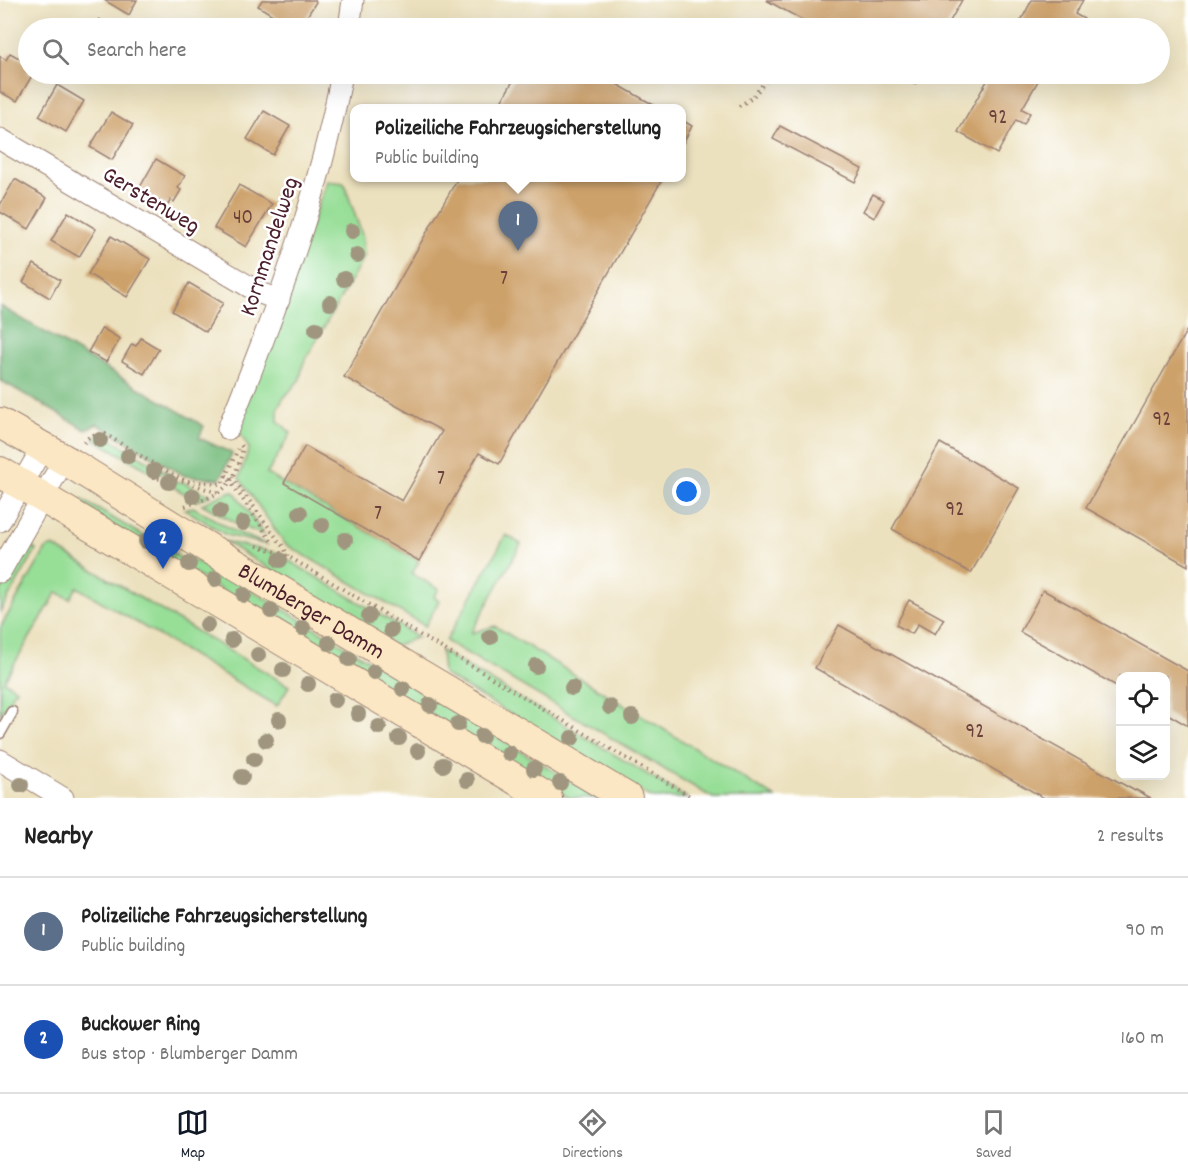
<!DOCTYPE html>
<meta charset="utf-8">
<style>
body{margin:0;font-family:Dekko,sans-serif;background:#f6f6f6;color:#222}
.controls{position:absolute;right:18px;bottom:18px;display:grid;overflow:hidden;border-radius:12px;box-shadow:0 6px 24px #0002}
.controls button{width:54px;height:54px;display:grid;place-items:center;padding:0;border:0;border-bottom:2px solid #e0e0e0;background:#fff;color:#222;font:30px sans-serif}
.you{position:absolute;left:687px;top:492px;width:21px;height:21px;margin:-15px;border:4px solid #fff;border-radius:50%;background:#1a73e8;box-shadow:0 0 0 9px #1a73e833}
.badge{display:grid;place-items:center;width:39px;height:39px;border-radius:50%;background:#111827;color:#fff;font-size:20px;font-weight:700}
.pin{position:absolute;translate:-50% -50px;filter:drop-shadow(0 2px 3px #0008)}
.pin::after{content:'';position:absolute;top:32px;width:21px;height:18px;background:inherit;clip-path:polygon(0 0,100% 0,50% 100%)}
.popup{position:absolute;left:350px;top:104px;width:336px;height:78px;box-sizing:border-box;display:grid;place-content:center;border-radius:12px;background:#fff;filter:drop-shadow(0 2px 4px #0005);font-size:20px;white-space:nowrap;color:#767676}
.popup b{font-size:22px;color:#222}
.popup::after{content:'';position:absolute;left:50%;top:100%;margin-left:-12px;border:12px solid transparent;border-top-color:#fff}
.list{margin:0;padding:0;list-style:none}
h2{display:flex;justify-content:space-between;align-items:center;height:78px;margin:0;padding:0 24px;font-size:26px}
h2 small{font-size:20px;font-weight:400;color:#767676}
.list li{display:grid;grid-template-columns:39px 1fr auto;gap:18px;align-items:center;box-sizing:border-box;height:108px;padding:0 24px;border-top:2px solid #e0e0e0}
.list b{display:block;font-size:22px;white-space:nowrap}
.list p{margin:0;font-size:20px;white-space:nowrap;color:#767676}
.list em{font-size:20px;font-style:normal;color:#767676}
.icon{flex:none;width:33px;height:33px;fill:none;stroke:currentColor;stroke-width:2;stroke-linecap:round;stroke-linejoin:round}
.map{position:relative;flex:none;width:1188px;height:798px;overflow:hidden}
.search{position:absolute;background:#fff;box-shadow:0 6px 24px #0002;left:18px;right:18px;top:18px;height:66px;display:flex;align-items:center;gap:15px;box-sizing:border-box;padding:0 21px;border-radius:33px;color:#767676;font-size:22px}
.sheet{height:294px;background:#fff}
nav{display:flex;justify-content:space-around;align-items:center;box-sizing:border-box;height:84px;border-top:2px solid #e0e0e0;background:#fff;font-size:16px;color:#767676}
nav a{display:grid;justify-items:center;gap:3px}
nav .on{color:#111827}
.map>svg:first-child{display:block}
</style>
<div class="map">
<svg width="1188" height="798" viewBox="0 0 1188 798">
<rect width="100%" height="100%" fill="#fff"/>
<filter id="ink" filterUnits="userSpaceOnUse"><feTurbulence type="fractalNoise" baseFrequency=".0167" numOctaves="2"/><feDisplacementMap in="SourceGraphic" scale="12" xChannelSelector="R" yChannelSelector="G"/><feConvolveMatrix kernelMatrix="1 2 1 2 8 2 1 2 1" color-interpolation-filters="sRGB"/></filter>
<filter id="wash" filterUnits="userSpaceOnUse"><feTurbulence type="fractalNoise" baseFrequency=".008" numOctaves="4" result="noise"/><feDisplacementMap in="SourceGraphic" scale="24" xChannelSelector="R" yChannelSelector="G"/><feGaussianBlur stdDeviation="1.35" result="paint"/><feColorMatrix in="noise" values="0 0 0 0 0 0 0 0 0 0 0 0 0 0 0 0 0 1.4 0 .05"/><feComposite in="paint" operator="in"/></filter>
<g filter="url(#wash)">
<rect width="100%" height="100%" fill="#ece1be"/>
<g fill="#97de97" stroke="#707e61" stroke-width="1.5">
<path d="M 327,181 L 344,183 L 363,238 L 364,257 L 303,364 L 300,379 L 283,399 L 278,408 L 278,421 L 291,433 L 267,474 L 419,561 L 412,574 L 439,589 L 434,597 L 439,601 L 425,626 L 285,544 L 239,478 L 249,448 L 237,428 Z"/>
<path d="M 97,435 L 109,438 L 172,475 L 151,472 L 94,439 Z"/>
<path d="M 163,481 L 183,482 L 202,492 L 211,495 L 197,501 Z"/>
<path d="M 231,491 L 236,494 L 264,535 L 239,525 L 202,504 Z"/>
<path d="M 82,500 L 179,557 L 211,566 L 599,798 L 570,798 L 79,505 Z"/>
<path d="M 193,507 L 234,531 L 268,545 L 226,535 L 185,509 Z"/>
<path d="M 506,535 L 521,544 L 471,633 L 495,626 L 776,798 L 713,798 L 446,641 Z"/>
<path d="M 224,541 L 276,553 L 418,637 L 395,646 Z"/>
<path d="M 28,545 L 36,550 L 0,612 L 0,592 Z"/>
<path d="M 53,546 L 289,686 L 277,706 L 77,587 L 70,599 L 57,592 L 4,681 L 16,689 L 0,715 L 0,628 L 46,549 Z"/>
<path d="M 441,651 L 687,798 L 652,798 L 443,674 Z"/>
</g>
<path fill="#79bd80" stroke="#626e56" stroke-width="1.5" d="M 0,306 L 204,426 L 199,438 L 232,453 L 220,479 L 185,476 L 97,424 L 86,430 L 0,380 Z"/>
<g id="blocks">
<g fill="#cda16b">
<path d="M 104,0 L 137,0 L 129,15 Z"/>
<path d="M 262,0 L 315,0 L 316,2 L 306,18 L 287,24 L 258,6 Z"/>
<path d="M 766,0 L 962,0 L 946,28 L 817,28 Z"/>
<path d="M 1032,0 L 1083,0 L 1075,14 L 1084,19 L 1078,28 L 1069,24 L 1067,28 L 1017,28 Z"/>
<path d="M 99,19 L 114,28 L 93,28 Z"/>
<path d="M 10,53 L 28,63 L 28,74 L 33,74 L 17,101 L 0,92 L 0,56 L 6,60 Z"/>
<path d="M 517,74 L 599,74 L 661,109 L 497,109 Z"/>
<path d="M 897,74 L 921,74 L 915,84 Z"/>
<path d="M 991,74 L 1042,74 L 1022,109 L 1030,113 L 1024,124 L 1016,120 L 997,154 L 958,132 Z"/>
<path d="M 57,85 L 84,101 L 66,132 L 39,116 Z"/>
<path d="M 264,111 L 290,126 L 273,155 L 247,139 Z"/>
<path d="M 111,112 L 133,125 L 112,160 L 90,147 Z"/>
<path d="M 682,120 L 692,126 L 682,145 Z"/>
<path d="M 780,126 L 862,169 L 855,182 L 773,139 Z"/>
<path d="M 156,159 L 185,176 L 178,188 L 181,190 L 174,202 L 171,200 L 167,206 L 139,189 Z"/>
<path d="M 458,178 L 663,178 L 499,464 L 479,453 L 419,561 L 284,483 L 305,446 L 402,501 L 442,431 L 344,377 Z"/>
<path d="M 15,179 L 47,198 L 29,229 L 0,212 L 0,205 Z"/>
<path d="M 239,185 L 272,204 L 246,247 L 214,228 Z"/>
<path d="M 873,194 L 884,200 L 874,218 L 863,211 Z"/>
<path d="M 68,212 L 96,229 L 79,257 L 51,241 Z"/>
<path d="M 111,236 L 150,259 L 127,297 L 88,274 Z"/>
<path d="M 34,264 L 60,280 L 50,298 L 23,282 Z"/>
<path d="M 189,283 L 223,303 L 206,332 L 172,311 Z"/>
<path d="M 102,328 L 120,339 L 106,362 L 88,352 Z"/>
<path d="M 1188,328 L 1188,566 L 1086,508 Z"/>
<path d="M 141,338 L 159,349 L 144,374 L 122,361 L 132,344 L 136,346 Z"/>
<path d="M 940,443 L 1019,488 L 971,573 L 892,529 Z"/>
<path d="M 1043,590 L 1188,671 L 1188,726 L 1166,713 L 1166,676 L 1120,676 L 1120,688 L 1020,632 Z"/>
<path d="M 909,600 L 944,619 L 935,634 L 918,624 L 912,634 L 896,625 Z"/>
<path d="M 839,625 L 1135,791 L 1136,790 L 1151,798 L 1044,798 L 815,668 Z"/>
</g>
</g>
</g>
<g filter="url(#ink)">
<use href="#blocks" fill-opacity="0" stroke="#9b8074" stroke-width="1.5"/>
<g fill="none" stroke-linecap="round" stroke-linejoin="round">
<defs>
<path id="lane" d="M 0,733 L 12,712"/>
<g id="street">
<path d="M 349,28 L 353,0"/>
<path d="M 0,139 L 260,293 L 279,300"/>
<path d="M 228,429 C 276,311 318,199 342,74"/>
<path d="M 0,521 L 43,447"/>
<path d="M 0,572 L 64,460"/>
<path d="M 0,760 L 63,798"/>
</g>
<g id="secondary">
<path id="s1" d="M 0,423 L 72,464 L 173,527 L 627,798"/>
<path d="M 0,472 L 547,798"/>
</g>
</defs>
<use href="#lane" stroke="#9b8074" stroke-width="13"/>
<use href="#street" stroke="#9b8074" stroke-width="23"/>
<use href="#secondary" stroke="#9b8074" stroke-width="32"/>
<g stroke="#9b8074" stroke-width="4" stroke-dasharray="1.5 4.5" stroke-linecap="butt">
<path d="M 739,106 L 752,98 L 771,74"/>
<path d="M 84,443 C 89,435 96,433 105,434 C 141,455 178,483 220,493"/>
<path d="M 226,475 L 272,542"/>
<path d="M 232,477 L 284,548 L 288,556"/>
<path d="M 152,478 L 222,484 L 238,449"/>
<path d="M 185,506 C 222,494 234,489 243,448 L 240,444"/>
<path d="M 257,546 L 284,554 L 693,798"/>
</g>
<use href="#lane" stroke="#fff" stroke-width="10"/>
<use href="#street" stroke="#fff" stroke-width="21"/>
<use href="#secondary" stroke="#fbe7c3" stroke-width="30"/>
</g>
<g fill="#a0967f">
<circle cx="352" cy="231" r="8"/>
<circle cx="357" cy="255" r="8"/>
<circle cx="344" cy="279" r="8"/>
<circle cx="330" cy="303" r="8"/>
<circle cx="316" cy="329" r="8"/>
<circle cx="100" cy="440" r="8"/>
<circle cx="128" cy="456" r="8"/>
<circle cx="154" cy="471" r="8"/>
<circle cx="169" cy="482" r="8"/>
<circle cx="193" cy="496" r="8"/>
<circle cx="220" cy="511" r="8"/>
<circle cx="300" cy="513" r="8"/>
<circle cx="243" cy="523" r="8"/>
<circle cx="322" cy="525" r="8"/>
<circle cx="345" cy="540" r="8"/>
<circle cx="146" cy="541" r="8"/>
<circle cx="280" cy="560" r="8"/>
<circle cx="189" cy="564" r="8"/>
<circle cx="215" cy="579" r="8"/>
<circle cx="244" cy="595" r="8"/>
<circle cx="271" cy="611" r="8"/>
<circle cx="369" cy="616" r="8"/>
<circle cx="207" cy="625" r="8"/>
<circle cx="303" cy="628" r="8"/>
<circle cx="391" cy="630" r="8"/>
<circle cx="490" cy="637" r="8"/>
<circle cx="232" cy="640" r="8"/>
<circle cx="329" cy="643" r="8"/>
<circle cx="258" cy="655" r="8"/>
<circle cx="349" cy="659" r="8"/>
<circle cx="536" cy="666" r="8"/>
<circle cx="283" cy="670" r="8"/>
<circle cx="374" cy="672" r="8"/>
<circle cx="308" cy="684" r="8"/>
<circle cx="572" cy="688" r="8"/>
<circle cx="403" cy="689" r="8"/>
<circle cx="335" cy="700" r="8"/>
<circle cx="430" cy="705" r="8"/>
<circle cx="610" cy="707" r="8"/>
<circle cx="358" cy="714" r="8"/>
<circle cx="632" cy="717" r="8"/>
<circle cx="279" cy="720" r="8"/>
<circle cx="458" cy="724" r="8"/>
<circle cx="379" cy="727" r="8"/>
<circle cx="482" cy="736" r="8"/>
<circle cx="399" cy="738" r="8"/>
<circle cx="572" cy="738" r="8"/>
<circle cx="266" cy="740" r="8"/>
<circle cx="418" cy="751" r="8"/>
<circle cx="509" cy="753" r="8"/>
<circle cx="254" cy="759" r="8"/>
<circle cx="443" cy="765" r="8"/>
<circle cx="534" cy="769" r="8"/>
<circle cx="242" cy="777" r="8"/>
<circle cx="467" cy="780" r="8"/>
<circle cx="560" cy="783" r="8"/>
<circle cx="21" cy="785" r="8"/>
</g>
</g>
<g text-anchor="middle" stroke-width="5" stroke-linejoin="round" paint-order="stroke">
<g font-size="21" fill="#6b403b">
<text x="998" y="123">92</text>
<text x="243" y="223">40</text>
<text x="504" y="284">7</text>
<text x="1162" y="425">92</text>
<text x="441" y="484">7</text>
<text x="955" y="515">92</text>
<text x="378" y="519">7</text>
<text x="975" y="737">92</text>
</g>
<g font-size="24" fill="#4a1f2b" stroke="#fff">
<text transform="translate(152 199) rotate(31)" y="8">Gerstenweg</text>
<text transform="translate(268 246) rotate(-72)" y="8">Kornmandelweg</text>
<text dy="8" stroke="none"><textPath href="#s1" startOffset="364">Blumberger Damm</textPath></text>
</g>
</g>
</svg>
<div class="controls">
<button><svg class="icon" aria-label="locate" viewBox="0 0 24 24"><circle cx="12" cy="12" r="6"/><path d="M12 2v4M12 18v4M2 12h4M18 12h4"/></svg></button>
<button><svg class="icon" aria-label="layers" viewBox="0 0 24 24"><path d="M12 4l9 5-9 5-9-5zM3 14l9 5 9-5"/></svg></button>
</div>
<div class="you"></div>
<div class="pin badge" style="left:518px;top:251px;background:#5c6f8a">1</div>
<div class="popup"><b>Polizeiliche Fahrzeugsicherstellung</b>Public building</div>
<div class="pin badge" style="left:163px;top:569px;background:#1a4fb4">2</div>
<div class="search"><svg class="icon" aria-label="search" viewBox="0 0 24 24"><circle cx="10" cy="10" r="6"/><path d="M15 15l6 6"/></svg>Search here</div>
</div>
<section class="sheet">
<h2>Nearby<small>2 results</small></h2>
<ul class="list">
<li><span class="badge" style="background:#5c6f8a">1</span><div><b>Polizeiliche Fahrzeugsicherstellung</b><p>Public building</p></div><em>90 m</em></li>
<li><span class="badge" style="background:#1a4fb4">2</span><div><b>Buckower Ring</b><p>Bus stop · Blumberger Damm</p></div><em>160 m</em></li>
</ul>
</section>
<nav>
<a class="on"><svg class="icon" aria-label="map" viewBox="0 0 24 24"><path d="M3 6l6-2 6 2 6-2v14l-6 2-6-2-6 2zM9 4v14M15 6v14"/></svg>Map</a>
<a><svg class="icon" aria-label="directions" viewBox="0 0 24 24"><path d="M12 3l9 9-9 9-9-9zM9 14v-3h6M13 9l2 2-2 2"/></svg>Directions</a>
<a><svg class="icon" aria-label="saved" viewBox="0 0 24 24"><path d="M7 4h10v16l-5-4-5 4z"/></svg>Saved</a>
</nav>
